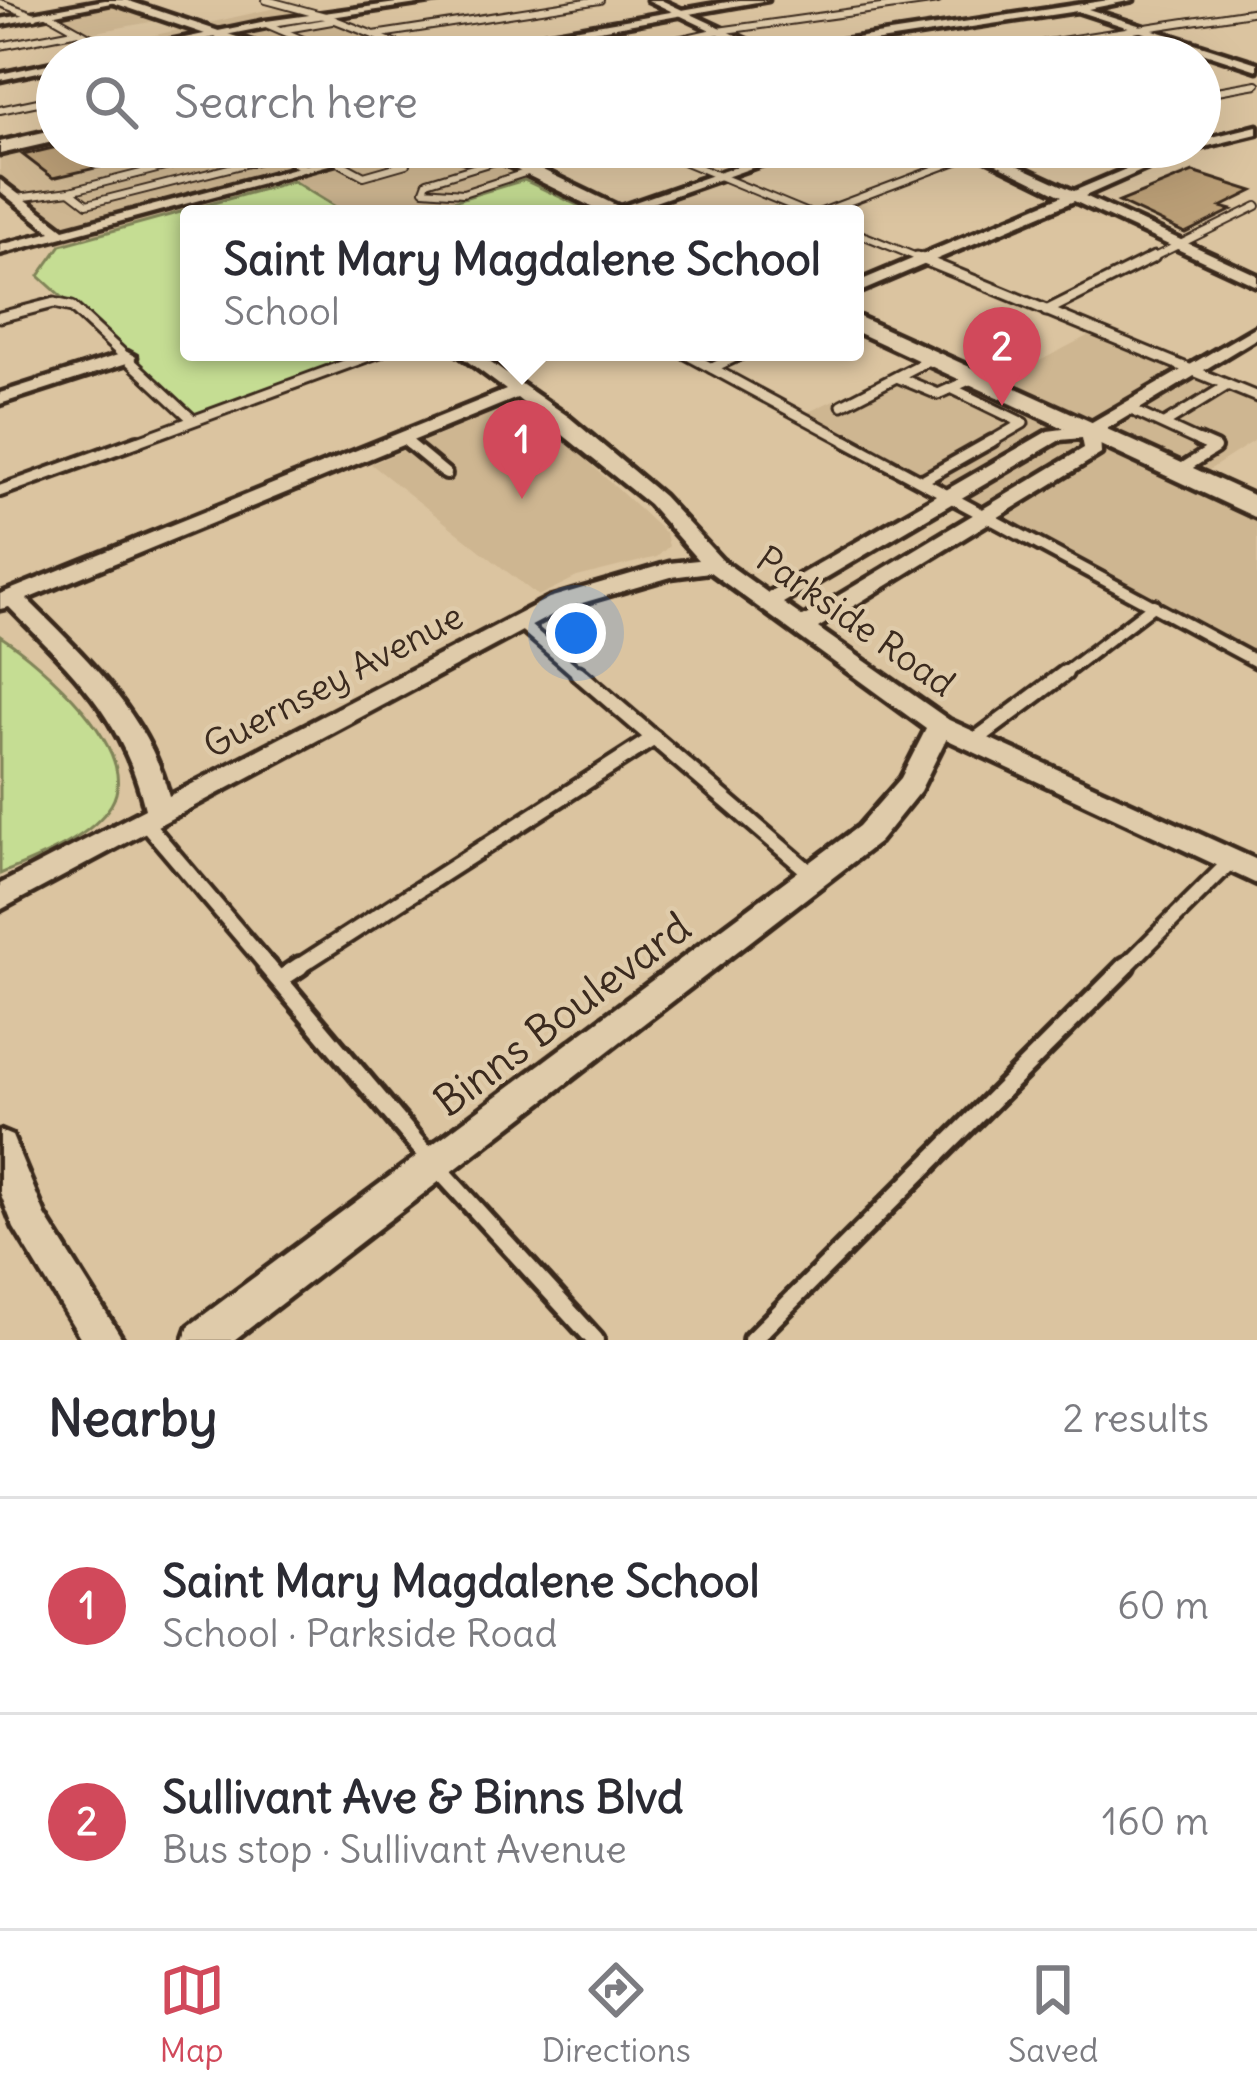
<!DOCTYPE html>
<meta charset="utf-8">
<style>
body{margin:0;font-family:Delius,sans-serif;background:#f7f7f7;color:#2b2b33}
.you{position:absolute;left:576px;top:633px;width:42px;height:42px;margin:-30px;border:9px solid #fff;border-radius:50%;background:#1a73e8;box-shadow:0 0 0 18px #1a73e833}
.badge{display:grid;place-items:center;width:78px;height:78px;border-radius:50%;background:#d1495b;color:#fff;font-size:39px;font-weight:700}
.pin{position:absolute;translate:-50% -99px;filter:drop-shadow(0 3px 6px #0008)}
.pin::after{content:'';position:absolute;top:63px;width:42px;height:36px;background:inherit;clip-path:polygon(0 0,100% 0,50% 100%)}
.popup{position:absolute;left:180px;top:205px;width:684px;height:156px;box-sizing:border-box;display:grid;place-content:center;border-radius:12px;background:#fff;filter:drop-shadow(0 3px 9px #0005);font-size:39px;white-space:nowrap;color:#7c7c81}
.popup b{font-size:45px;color:#2b2b33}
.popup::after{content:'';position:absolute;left:50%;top:100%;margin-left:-24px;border:24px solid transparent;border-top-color:#fff}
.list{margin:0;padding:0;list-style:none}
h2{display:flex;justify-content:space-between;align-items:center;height:156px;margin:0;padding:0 48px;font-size:51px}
h2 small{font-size:39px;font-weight:400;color:#7c7c81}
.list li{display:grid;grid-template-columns:78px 1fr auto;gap:36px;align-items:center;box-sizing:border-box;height:216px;padding:0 48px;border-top:3px solid #e1e1e2}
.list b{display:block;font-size:45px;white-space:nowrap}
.list p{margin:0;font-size:39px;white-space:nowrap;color:#7c7c81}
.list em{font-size:39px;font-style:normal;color:#7c7c81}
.icon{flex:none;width:66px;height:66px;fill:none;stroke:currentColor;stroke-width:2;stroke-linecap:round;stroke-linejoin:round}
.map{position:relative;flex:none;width:1257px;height:1340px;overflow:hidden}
.search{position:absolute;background:#fff;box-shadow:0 12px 48px #0002;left:36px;right:36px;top:36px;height:132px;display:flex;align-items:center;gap:30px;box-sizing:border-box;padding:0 42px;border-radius:66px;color:#7c7c81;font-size:45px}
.sheet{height:588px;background:#fff}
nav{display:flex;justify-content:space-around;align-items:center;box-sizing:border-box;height:168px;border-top:3px solid #e1e1e2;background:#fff;font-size:33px;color:#7c7c81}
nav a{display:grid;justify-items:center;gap:6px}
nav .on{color:#d1495b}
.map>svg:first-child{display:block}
</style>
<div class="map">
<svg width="1257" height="1340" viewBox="0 0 1257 1340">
<rect width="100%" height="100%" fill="#dbc4a0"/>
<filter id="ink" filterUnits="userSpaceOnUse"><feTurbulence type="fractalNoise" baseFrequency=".00833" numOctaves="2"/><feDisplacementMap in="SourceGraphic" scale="24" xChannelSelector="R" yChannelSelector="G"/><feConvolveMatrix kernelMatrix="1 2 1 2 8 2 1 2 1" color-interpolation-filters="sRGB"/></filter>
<g filter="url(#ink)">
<g fill="#ceb691">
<path d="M 125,0 L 178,17 L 80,35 L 41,13 Z"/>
<path d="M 284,6 L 332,17 L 433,57 L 156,57 L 138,48 L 113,53 L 102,47 Z"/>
<path d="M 57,133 L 57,147 L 492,147 L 549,173 L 410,214 L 347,214 L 293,181 L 61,245 L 0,194 L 0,146 Z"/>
<path d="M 1099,330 L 1257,394 L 1257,439 L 1198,477 L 1257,505 L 1257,669 L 796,418 L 932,353 L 997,383 Z"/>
<path d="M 516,410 L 537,414 L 666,534 L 669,546 L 657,557 L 577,577 L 538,596 L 371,464 L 493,413 Z"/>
</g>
<g fill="#c5dd93" stroke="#808458" stroke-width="3">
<path d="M 524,180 L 596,214 L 410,214 Z"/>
<path d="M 293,181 L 347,214 L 189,214 L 189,352 L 392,352 L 199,421 L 39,276 L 61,245 Z"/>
<path d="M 0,636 C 40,662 144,751 111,805 C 89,840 36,859 0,874 Z"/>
</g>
<g fill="#ba9e76" stroke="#3b2a1e" stroke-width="3">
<path d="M 57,147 L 145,147 L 146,156 L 53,178 L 23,155 Z"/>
<path d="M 1193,172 L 1253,191 L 1221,207 L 1232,210 L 1185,233 L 1119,202 Z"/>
</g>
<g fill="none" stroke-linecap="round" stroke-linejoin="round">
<defs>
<g id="service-far4">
<path d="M 266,0 L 325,16 L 430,57"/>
<path d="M 0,3 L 35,16"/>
<path d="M 47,13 L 118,53"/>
<path d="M 266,24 L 315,45 L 281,53"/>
<path d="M 281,30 L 332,21"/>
<path d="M 374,35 L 600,0"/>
<path d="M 315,45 L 343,56 L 398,45"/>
<path d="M 0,46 L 79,31"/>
<path d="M 142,48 L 159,57"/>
<path d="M 602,57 L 718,31 L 938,0"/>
<path d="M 956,57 L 1257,11"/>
<path d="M 1200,94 L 1257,84"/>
<path d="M 0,110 L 57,98"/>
<path d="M 426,147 L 465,160 L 492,152"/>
<path d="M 649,147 L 811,214"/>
<path d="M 280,155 L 306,169"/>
<path d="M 505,158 L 427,182 L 424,190 L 463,193 L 531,171"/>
<path d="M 336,161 L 364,176 L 406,164"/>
<path d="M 70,191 L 87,204 L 280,155 L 267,147"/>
<path d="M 17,198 L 70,191 L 244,147"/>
<path d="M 816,214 L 994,147"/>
<path d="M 855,232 L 924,260"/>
<path d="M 1148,260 L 1257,206"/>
</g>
<g id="service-far3">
<path d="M 917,257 L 1257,397"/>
<path d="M 1046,311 L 1154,257"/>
<path d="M 0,317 L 54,303 L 72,307 L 193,420"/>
<path d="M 682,352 L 852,444"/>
<path d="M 712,368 L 746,352"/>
<path d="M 897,377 L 938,394 L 974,378"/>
<path d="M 953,389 L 1023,423 L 987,444"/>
<path d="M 842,405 L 933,358"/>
<path d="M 1127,408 L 1205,444"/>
<path d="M 1164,424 L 1228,385"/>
<path d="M 405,440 L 409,444"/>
<path d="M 130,444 L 380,352"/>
</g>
<g id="service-far2">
<path d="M 406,441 L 446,474"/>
<path d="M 846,441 L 1257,662"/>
<path d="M 1177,472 L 1215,448 L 1199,441"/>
<path d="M 923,480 L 992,441"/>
<path d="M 0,491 L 138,441"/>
<path d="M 519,622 L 581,676"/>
<path d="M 1061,676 L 1154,605"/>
</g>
<g id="service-far1">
<path d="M 578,673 L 813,875"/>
<path d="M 974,741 L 1065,673"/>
<path d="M 145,822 L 270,969"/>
<path d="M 295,969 L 654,738"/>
<path d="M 1123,969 L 1232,860"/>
</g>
<g id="service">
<path d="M 267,966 L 434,1164 L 595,1340"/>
<path d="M 282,978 L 300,966"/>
<path d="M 752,1340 L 1126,966"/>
</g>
<g id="minor">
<path d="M 105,0 L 126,0 L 0,25 L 0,19 Z"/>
<path d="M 418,0 L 443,0 L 266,27 L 115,57 L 94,57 L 266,21 Z"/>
<path d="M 648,0 L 661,0 L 770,51 L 1109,0 L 1133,0 L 1088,9 L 1257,63 L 1257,70 L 1077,11 L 774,57 L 748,57 L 758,53 Z"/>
<path d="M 57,62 L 57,68 L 0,80 L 0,74 Z"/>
<path d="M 1257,126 L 1257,134 L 1200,148 L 1197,147 L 1200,140 Z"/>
<path d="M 374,147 L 395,147 L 0,254 L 0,245 L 51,232 L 0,191 L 0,180 L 64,229 Z"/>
<path d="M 793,147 L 811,147 L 621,214 L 609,211 Z"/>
<path d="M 962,147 L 978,147 L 1074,191 L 1178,147 L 1195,147 L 1085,196 L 1257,275 L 1257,286 L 1074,201 L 855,294 L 855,283 L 1062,196 Z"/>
<path d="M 1257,326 L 1257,338 L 1100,433 L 1101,454 L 818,628 L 949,720 L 1257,860 L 1257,884 L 946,739 L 920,791 L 879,842 L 234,1340 L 184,1340 L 189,1326 L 859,826 L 901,778 L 926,729 L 710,572 L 671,577 L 565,608 L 0,910 L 0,884 L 145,809 C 123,716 72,672 9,607 L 0,609 L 0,594 L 506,390 L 455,352 L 475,352 L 569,417 L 663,496 L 722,560 L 768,593 L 1048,431 L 1085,426 ZM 517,398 L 649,504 L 698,560 L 669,563 L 549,598 L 169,796 C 148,714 85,657 27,599 ZM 1082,438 L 1084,448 L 803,617 L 783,603 L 1060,440 Z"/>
<path d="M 127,352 L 136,357 L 133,361 L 0,404 L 0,393 Z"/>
<path d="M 0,1131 L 12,1136 L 45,1215 L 123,1340 L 82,1340 L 14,1228 L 0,1192 Z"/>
</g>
<path id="tertiary" d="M 739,0 L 768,0 L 447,57 L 414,57 Z"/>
<g id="secondary">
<path d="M 105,0 L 126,0 L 297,57 L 273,57 Z"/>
<path d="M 57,129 L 57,141 L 0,154 L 0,142 Z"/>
<path d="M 471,147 L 495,147 L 634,214 L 606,214 Z"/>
<path d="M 855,315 L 1257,497 L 1257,518 L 855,331 Z"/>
</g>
</defs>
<use href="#service-far4" stroke="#3b2a1e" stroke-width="10"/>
<use href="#service-far3" stroke="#3b2a1e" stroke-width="15"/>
<use href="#service-far2" stroke="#3b2a1e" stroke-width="18"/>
<use href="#service-far1" stroke="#3b2a1e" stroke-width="22"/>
<use href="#service" stroke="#3b2a1e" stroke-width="26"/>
<use href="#minor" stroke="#3b2a1e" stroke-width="9"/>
<use href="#tertiary" stroke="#3b2a1e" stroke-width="9"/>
<use href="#secondary" stroke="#3b2a1e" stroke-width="9"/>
<use href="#service-far4" stroke="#dfcbaa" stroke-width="6"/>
<use href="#service-far3" stroke="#dfcbaa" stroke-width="9"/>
<use href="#service-far2" stroke="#dfcbaa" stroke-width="10"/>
<use href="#service-far1" stroke="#dfcbaa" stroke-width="14"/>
<use href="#service" stroke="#dfcbaa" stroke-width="16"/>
<use href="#minor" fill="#dfcbaa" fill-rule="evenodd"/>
<use href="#tertiary" fill="#dfcbaa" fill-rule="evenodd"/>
<use href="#secondary" fill="#dfcbaa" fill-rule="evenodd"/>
</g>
</g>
<g text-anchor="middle" stroke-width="9" stroke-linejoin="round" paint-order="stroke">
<g font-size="36" fill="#3b2a1e" stroke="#dfcbaa">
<text transform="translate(856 621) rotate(35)" y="13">Parkside Road</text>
<text transform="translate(333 680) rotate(-28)" y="13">Guernsey Avenue</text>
</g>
<g font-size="42" fill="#3b2a1e" stroke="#dfcbaa">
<text transform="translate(562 1014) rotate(-37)" y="15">Binns Boulevard</text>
</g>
</g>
</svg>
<div class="you"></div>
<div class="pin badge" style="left:522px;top:499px">1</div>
<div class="popup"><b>Saint Mary Magdalene School</b>School</div>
<div class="pin badge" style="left:1002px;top:406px">2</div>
<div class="search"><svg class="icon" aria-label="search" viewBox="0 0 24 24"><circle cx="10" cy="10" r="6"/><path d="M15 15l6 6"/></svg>Search here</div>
</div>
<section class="sheet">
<h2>Nearby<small>2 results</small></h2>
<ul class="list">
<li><span class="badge">1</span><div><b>Saint Mary Magdalene School</b><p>School · Parkside Road</p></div><em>60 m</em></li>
<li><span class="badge">2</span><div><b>Sullivant Ave &amp; Binns Blvd</b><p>Bus stop · Sullivant Avenue</p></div><em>160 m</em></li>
</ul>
</section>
<nav>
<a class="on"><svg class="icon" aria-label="map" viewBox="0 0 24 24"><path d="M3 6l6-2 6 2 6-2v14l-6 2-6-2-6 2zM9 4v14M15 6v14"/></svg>Map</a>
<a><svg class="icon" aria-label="directions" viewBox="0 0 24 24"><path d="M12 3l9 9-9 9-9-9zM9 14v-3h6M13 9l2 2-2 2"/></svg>Directions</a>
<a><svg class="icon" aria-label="saved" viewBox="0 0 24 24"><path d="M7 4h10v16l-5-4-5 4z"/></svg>Saved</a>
</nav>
